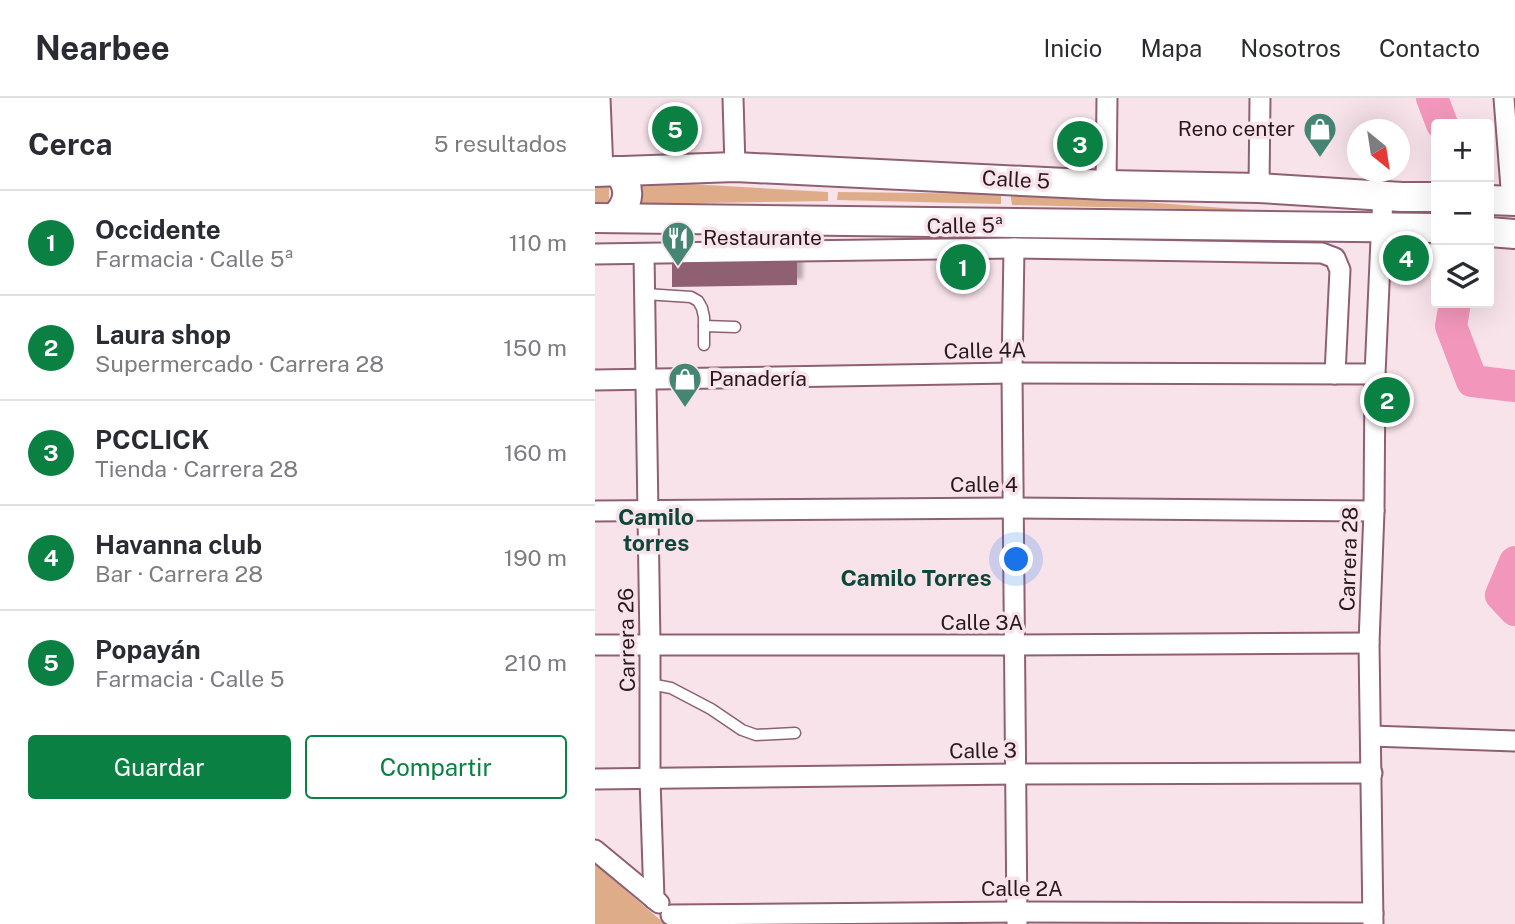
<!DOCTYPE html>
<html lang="es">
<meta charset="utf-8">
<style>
body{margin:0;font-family:"Public Sans",sans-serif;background:#f2f2f3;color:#2b2b33}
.controls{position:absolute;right:21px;top:21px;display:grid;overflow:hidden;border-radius:7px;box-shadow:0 7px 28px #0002}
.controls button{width:63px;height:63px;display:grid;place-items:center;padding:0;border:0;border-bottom:2px solid #e1e1e2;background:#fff;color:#2b2b33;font:35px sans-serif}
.compass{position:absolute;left:752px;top:21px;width:63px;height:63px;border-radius:50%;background:#fff;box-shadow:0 7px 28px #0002;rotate:150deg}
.you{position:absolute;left:422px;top:462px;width:24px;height:24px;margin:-18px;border:5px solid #fff;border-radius:50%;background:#1a73e8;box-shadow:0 0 0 10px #1a73e833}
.badge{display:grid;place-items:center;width:46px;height:46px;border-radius:50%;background:#0b8043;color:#fff;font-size:23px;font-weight:700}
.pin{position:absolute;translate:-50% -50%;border:4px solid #fff;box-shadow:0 2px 7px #0006}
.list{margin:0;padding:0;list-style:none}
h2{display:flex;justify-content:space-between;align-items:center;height:91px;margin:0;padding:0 28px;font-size:30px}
h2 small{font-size:23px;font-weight:400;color:#7c7c81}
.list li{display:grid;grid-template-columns:46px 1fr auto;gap:21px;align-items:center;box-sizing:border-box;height:105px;padding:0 28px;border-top:2px solid #e1e1e2}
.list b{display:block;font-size:26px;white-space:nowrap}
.list p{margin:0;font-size:23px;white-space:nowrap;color:#7c7c81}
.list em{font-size:23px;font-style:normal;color:#7c7c81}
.actions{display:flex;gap:14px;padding:21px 28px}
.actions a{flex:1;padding:16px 0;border:2px solid #0b8043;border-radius:7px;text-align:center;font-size:24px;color:#0b8043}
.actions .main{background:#0b8043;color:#fff}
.icon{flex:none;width:38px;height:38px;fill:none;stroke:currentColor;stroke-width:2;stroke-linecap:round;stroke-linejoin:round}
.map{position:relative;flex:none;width:920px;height:826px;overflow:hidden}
header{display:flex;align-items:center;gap:42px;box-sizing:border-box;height:98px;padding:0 35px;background:#fff;border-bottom:2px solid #e1e1e2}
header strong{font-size:33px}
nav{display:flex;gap:38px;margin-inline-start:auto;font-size:24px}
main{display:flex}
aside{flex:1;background:#fff}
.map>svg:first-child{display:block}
</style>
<header>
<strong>Nearbee</strong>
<nav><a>Inicio</a><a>Mapa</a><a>Nosotros</a><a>Contacto</a></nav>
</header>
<main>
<aside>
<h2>Cerca<small>5 resultados</small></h2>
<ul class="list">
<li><span class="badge">1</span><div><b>Occidente</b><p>Farmacia · Calle 5ª</p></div><em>110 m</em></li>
<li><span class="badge">2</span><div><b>Laura shop</b><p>Supermercado · Carrera 28</p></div><em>150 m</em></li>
<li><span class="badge">3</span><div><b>PCCLICK</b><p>Tienda · Carrera 28</p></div><em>160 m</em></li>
<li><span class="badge">4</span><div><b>Havanna club</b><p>Bar · Carrera 28</p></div><em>190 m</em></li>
<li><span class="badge">5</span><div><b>Popayán</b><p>Farmacia · Calle 5</p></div><em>210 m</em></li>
</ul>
<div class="actions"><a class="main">Guardar</a><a>Compartir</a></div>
</aside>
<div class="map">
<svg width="920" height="826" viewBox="0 0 920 826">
<defs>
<filter id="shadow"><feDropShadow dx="6" dy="-6" stdDeviation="2" flood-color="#0004"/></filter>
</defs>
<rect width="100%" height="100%" fill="#f8e3ea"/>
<g fill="#dfac8a">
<path d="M 43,83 L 233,94 L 233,103 L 43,106 Z"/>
<rect x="0" y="85" width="14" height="20"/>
<path d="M 243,94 L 406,96 L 406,106 L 242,102 Z"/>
<path d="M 415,94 L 670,113 L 417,107 Z"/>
<path d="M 0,766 L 70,826 L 0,826 Z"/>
</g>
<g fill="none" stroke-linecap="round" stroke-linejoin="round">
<g stroke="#f297bb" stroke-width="32">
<path d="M 837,0 L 847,26"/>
<path d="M 860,205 L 856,228 L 877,283 L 920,288"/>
<path d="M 920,464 L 906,497 L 920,512"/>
</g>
</g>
<path fill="#8e6072" filter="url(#shadow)" d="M 77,162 L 202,164 L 202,187 L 77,189 Z"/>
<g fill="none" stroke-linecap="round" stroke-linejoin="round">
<defs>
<g id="lane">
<path d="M 50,196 L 96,199 L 103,203 L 107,210 L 109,219 L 109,247"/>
<path d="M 109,228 L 140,229"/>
<path d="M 55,586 L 76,590 L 116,611 L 147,632 L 161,637 L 200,635"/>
</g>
<g id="street">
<path d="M 5,0 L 8,74"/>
<path d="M 138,0 L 140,69"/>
<path d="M 909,0 L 917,103"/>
<path d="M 511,87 L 512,0"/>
<path d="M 664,90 L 665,0"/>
<path d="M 419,150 L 417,275 L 422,825"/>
<path d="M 0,156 L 419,150 L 727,155 L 740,160 L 745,172 L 740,276"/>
<path d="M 49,156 L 55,547 L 55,681 L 59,801"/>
<path d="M 0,282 L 417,275 L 780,276"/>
<path d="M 0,413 L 418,410 L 779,413"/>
<path d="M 0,547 L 418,547 L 774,545"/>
<path d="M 776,638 L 920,643"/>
<path d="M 0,681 L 421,676 L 777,675"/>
<path d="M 0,752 L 64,805"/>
<path d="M 76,817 L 422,814 L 778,815"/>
<path d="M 778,826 L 774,545 L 779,413 L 780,276 L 788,97"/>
</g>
<g id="secondary">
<path d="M 0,74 L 140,69 L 511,87 L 664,90 L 807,99 L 841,99"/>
<path d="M 894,102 L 920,103"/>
<path d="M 0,120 L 841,130"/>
<path d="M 19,120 C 35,106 37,89 22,73"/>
<path d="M 894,134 L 920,136"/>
</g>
</defs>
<use href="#lane" stroke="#8e6072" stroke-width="13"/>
<use href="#street" stroke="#8e6072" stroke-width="23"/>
<use href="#secondary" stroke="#8e6072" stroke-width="32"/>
<use href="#lane" stroke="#fff" stroke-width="10"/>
<use href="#street" stroke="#fff" stroke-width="19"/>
<use href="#secondary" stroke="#fff" stroke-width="28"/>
</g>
<defs>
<symbol id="shop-pin" viewBox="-11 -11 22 30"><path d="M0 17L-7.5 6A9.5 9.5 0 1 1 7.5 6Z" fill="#448574" stroke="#f8e3ea"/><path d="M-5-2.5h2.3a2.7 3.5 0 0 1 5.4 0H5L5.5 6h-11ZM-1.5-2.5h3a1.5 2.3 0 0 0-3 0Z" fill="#fff"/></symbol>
<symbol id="restaurant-pin" viewBox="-11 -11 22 30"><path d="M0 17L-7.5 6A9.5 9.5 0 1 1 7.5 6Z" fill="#448574" stroke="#f8e3ea"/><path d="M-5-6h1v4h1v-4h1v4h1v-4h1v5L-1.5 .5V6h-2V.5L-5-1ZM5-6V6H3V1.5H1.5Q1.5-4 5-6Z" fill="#fff"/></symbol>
</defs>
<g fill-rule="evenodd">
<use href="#shop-pin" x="706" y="12" width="38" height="52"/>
<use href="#restaurant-pin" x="64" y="121" width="38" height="52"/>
<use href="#shop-pin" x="71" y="262" width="38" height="52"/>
</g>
<g text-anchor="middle" stroke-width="7" stroke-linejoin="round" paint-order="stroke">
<g font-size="21" fill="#2a181f" stroke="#f8e3ea" text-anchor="start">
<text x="700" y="38" text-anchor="end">Reno center</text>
<text x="108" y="147">Restaurante</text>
<text x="114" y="288">Panadería</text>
</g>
<g font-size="21" fill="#2a181f" stroke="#f8e3ea">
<text transform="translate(421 82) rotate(3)" y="7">Calle 5</text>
<text transform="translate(370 128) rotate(-1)" y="7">Calle 5ª</text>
<text transform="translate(390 253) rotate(-1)" y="7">Calle 4A</text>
<text x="389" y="394">Calle 4</text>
<text transform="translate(754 461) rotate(-88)" y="7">Carrera 28</text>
<text x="387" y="532">Calle 3A</text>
<text transform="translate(32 542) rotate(-91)" y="7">Carrera 26</text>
<text transform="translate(388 653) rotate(-1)" y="7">Calle 3</text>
<text x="427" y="798">Calle 2A</text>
</g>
<g font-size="23" font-weight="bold" fill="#0e463a" stroke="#f8e3ea">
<text x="61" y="427">Camilo<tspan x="61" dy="26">torres</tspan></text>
<text x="321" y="488">Camilo Torres</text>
</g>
</g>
</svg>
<div class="controls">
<button>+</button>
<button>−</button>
<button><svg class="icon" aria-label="layers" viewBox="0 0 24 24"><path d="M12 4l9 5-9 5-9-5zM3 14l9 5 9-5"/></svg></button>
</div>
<svg class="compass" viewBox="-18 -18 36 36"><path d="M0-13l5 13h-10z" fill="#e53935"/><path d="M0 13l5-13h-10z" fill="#7c7c81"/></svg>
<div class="you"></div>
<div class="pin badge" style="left:368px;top:169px">1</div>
<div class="pin badge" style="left:792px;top:302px">2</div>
<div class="pin badge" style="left:485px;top:46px">3</div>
<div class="pin badge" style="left:811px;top:160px">4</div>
<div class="pin badge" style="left:80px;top:31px">5</div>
</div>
</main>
